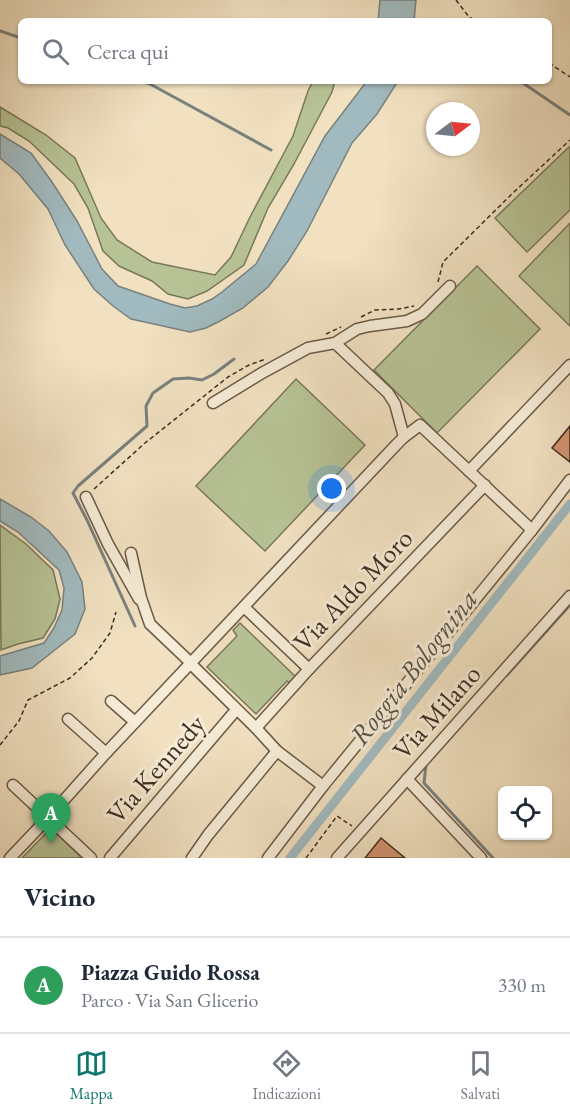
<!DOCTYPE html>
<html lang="it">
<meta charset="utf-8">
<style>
body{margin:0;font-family:"EB Garamond",serif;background:#f6f6f7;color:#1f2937}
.controls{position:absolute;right:18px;bottom:18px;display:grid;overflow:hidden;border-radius:9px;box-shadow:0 2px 4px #0004}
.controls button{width:54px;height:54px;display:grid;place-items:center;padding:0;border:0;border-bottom:2px solid #e0e1e3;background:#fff;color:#1f2937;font:30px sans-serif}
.compass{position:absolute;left:426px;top:102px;width:54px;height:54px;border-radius:50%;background:#fff;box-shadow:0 2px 4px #0004;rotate:74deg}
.you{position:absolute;left:332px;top:489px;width:21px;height:21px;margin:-15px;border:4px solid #fff;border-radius:50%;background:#1a73e8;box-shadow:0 0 0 9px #1a73e833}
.badge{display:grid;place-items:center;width:39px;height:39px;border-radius:50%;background:#0f766e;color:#fff;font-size:20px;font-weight:700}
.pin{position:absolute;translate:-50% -50px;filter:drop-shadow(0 2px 3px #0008)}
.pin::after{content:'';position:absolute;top:32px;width:21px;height:18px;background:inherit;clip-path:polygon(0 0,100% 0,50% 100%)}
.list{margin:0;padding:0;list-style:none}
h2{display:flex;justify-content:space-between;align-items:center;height:78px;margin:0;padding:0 24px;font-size:26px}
h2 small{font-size:20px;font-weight:400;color:#747a83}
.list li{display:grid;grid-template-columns:39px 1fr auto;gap:18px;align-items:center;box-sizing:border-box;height:96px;padding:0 24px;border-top:2px solid #e0e1e3}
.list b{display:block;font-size:22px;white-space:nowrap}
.list p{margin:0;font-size:20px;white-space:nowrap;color:#747a83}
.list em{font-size:20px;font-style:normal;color:#747a83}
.icon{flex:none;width:33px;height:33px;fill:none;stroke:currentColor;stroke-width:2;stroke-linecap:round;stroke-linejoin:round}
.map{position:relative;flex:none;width:570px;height:858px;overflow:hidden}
.search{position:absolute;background:#fff;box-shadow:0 2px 4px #0004;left:18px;right:18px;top:18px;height:66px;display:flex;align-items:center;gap:15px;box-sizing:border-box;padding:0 21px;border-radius:9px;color:#747a83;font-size:22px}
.sheet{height:174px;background:#fff}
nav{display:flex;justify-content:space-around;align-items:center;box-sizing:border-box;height:84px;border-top:2px solid #e0e1e3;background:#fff;font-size:16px;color:#747a83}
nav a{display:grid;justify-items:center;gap:3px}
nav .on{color:#0f766e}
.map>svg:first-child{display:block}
</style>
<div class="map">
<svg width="570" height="858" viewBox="0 0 570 858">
<rect width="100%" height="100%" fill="#f1e1c1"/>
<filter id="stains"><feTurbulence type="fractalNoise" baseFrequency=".00333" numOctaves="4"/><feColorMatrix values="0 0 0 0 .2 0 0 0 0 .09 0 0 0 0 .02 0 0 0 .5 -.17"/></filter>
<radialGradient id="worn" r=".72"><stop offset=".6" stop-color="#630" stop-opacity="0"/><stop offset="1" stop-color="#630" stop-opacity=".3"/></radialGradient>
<g fill="#b7c395" stroke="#7a785a" stroke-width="1.5">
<path d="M 313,81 L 335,81 L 332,92 L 294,164 L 268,208 L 244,265 L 207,291 L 188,299 L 168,294 L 152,281 L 119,266 L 103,251 L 88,208 L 74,184 L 29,141 L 8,128 L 0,126 L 0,107 L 46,135 L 75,158 L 101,218 L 117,240 L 152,262 L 215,275 L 231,257 L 250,217 L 293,136 L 308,91 Z"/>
<path d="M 569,147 L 570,149 L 570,210 L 527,252 L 495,218 Z"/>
<path d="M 570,223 L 570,326 L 519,276 Z"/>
<path d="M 477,266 L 540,329 L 437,433 L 374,370 Z"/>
<path d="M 296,379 L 365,445 L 265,551 L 196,486 Z"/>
<path d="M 0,525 L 26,544 L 53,570 L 60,599 L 55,619 L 43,638 L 18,644 L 1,650 Z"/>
<path d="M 240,623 L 297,678 L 291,684 L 287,681 L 256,714 L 207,667 L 237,636 L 233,630 Z"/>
<path d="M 51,828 L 82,858 L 22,858 Z"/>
</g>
<g fill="#a1babf" stroke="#79827f" stroke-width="1.5">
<path d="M 380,0 L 416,0 L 414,21 L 378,21 Z"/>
<path d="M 367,81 L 398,81 L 377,114 L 352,143 L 307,231 L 288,261 L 268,287 L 243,308 L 220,321 L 206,328 L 190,332 L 131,319 L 113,306 L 94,289 L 65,245 L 48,209 L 19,174 L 0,158 L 0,134 L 31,153 L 52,182 L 77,221 L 102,269 L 118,286 L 170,304 L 185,308 L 197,306 L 212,299 L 222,292 L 256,264 L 325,136 Z"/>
<path d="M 0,499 L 31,517 L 49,531 L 67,552 L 82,582 L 85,609 L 75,634 L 56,649 L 32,668 L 0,675 L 0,656 L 44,643 L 54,628 L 62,610 L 64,588 L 59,570 L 18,532 L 0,521 Z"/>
</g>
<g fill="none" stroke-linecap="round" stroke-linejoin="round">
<g stroke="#79827f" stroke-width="3">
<path d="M 0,31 L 21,38"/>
<path d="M 141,81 L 150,84 L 271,150"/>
<path d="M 520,81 L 570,115"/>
<path d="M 135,626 L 87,520 L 73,493 L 78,486 L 147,426 L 146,406 L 153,393 L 173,379 L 189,378 L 202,380 L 214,374 L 234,359"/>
<path d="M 507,675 L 570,605"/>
<path d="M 426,765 L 424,783 L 493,858"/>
</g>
<path stroke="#a1babf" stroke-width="9" d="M 290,858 L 570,504"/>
</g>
<g fill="#d1926f" stroke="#3e2d20" stroke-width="1.5">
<path d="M 570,426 L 570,462 L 552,448 Z"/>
<path d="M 381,838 L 405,858 L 365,858 Z"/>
</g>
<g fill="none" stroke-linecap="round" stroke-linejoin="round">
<defs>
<g id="minor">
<path d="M 335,343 L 388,393 L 395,404 L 404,437"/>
<path d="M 213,403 L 262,373 L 308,348 L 335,343 L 357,329 L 370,326 L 407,321 L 422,314 L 450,286"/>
<path d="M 469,471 L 570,365"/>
<path d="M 86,497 L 108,544 L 139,599"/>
<path d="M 131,553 L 141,598 L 150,624 L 191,663"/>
<path d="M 244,607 L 309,669"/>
<path d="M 191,664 L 256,728 L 277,751 L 323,786"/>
<path d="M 111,701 L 135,722"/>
<path d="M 68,719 L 106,753"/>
<path d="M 256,728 L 309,669 L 485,485"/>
<path d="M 407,779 L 481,858"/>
<path d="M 13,785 L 91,858"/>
<path d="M 10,858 L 48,818 L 106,753 L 396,445 L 404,437 L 420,425 L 532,530"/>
<path d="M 110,858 L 236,710"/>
<path d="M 192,858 L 208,835 L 277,751"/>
<path d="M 268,858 L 323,786 L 532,530 L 570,480"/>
<path d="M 337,858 L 570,596"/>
</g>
</defs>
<use href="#minor" stroke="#6b5a48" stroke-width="13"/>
<g stroke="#3e2d20" stroke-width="1.5" stroke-dasharray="4.5 3" stroke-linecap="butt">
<path d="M 456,0 L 469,17 L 477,21"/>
<path d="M 549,63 L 570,77"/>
<path d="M 438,282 L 443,262 L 515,191 L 570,140"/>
<path d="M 361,317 L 375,310 L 399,309 L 414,306"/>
<path d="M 326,334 L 341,327"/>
<path d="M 94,489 L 145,443 L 228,377 L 249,365 L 266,359"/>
<path d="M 0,745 L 19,721 L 28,700 L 70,678 L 92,658 L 110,633 L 116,612"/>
<path d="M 306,858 L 337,816 L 352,826"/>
</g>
<use href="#minor" stroke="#f6ecd7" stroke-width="10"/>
</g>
<g text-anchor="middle" stroke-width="6" stroke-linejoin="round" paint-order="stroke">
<g font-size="27" fill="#3e2d20" stroke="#f6ecd7">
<text transform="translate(353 590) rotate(-46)" y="9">Via Aldo Moro</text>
<text transform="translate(437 712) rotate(-48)" y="9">Via Milano</text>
<text transform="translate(156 769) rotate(-49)" y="9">Via Kennedy</text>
</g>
<g font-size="28" font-style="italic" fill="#575048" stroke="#f6ecd7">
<text transform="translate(413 667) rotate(-52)" y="10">Roggia Bolognina</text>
</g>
</g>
<rect width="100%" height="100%" filter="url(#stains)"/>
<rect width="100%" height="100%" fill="url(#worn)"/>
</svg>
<div class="controls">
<button><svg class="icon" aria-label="locate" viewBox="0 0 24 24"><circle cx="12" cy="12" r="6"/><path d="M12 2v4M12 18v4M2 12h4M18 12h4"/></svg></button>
</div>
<svg class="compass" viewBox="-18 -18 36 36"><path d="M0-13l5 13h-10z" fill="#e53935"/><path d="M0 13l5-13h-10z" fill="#747a83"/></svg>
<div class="you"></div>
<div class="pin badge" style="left:51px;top:843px;background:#2e9e5b">A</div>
<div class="search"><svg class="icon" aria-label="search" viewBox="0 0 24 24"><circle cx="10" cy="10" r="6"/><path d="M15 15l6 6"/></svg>Cerca qui</div>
</div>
<section class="sheet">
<h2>Vicino<small></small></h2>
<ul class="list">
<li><span class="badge" style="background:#2e9e5b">A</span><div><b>Piazza Guido Rossa</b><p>Parco · Via San Glicerio</p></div><em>330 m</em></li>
</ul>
</section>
<nav>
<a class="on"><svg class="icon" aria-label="map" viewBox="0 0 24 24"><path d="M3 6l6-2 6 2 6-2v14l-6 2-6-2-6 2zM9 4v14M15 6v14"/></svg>Mappa</a>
<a><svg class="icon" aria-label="directions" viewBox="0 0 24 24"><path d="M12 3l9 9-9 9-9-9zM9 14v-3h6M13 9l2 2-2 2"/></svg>Indicazioni</a>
<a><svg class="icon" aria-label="saved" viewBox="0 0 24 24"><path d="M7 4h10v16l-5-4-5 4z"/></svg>Salvati</a>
</nav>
